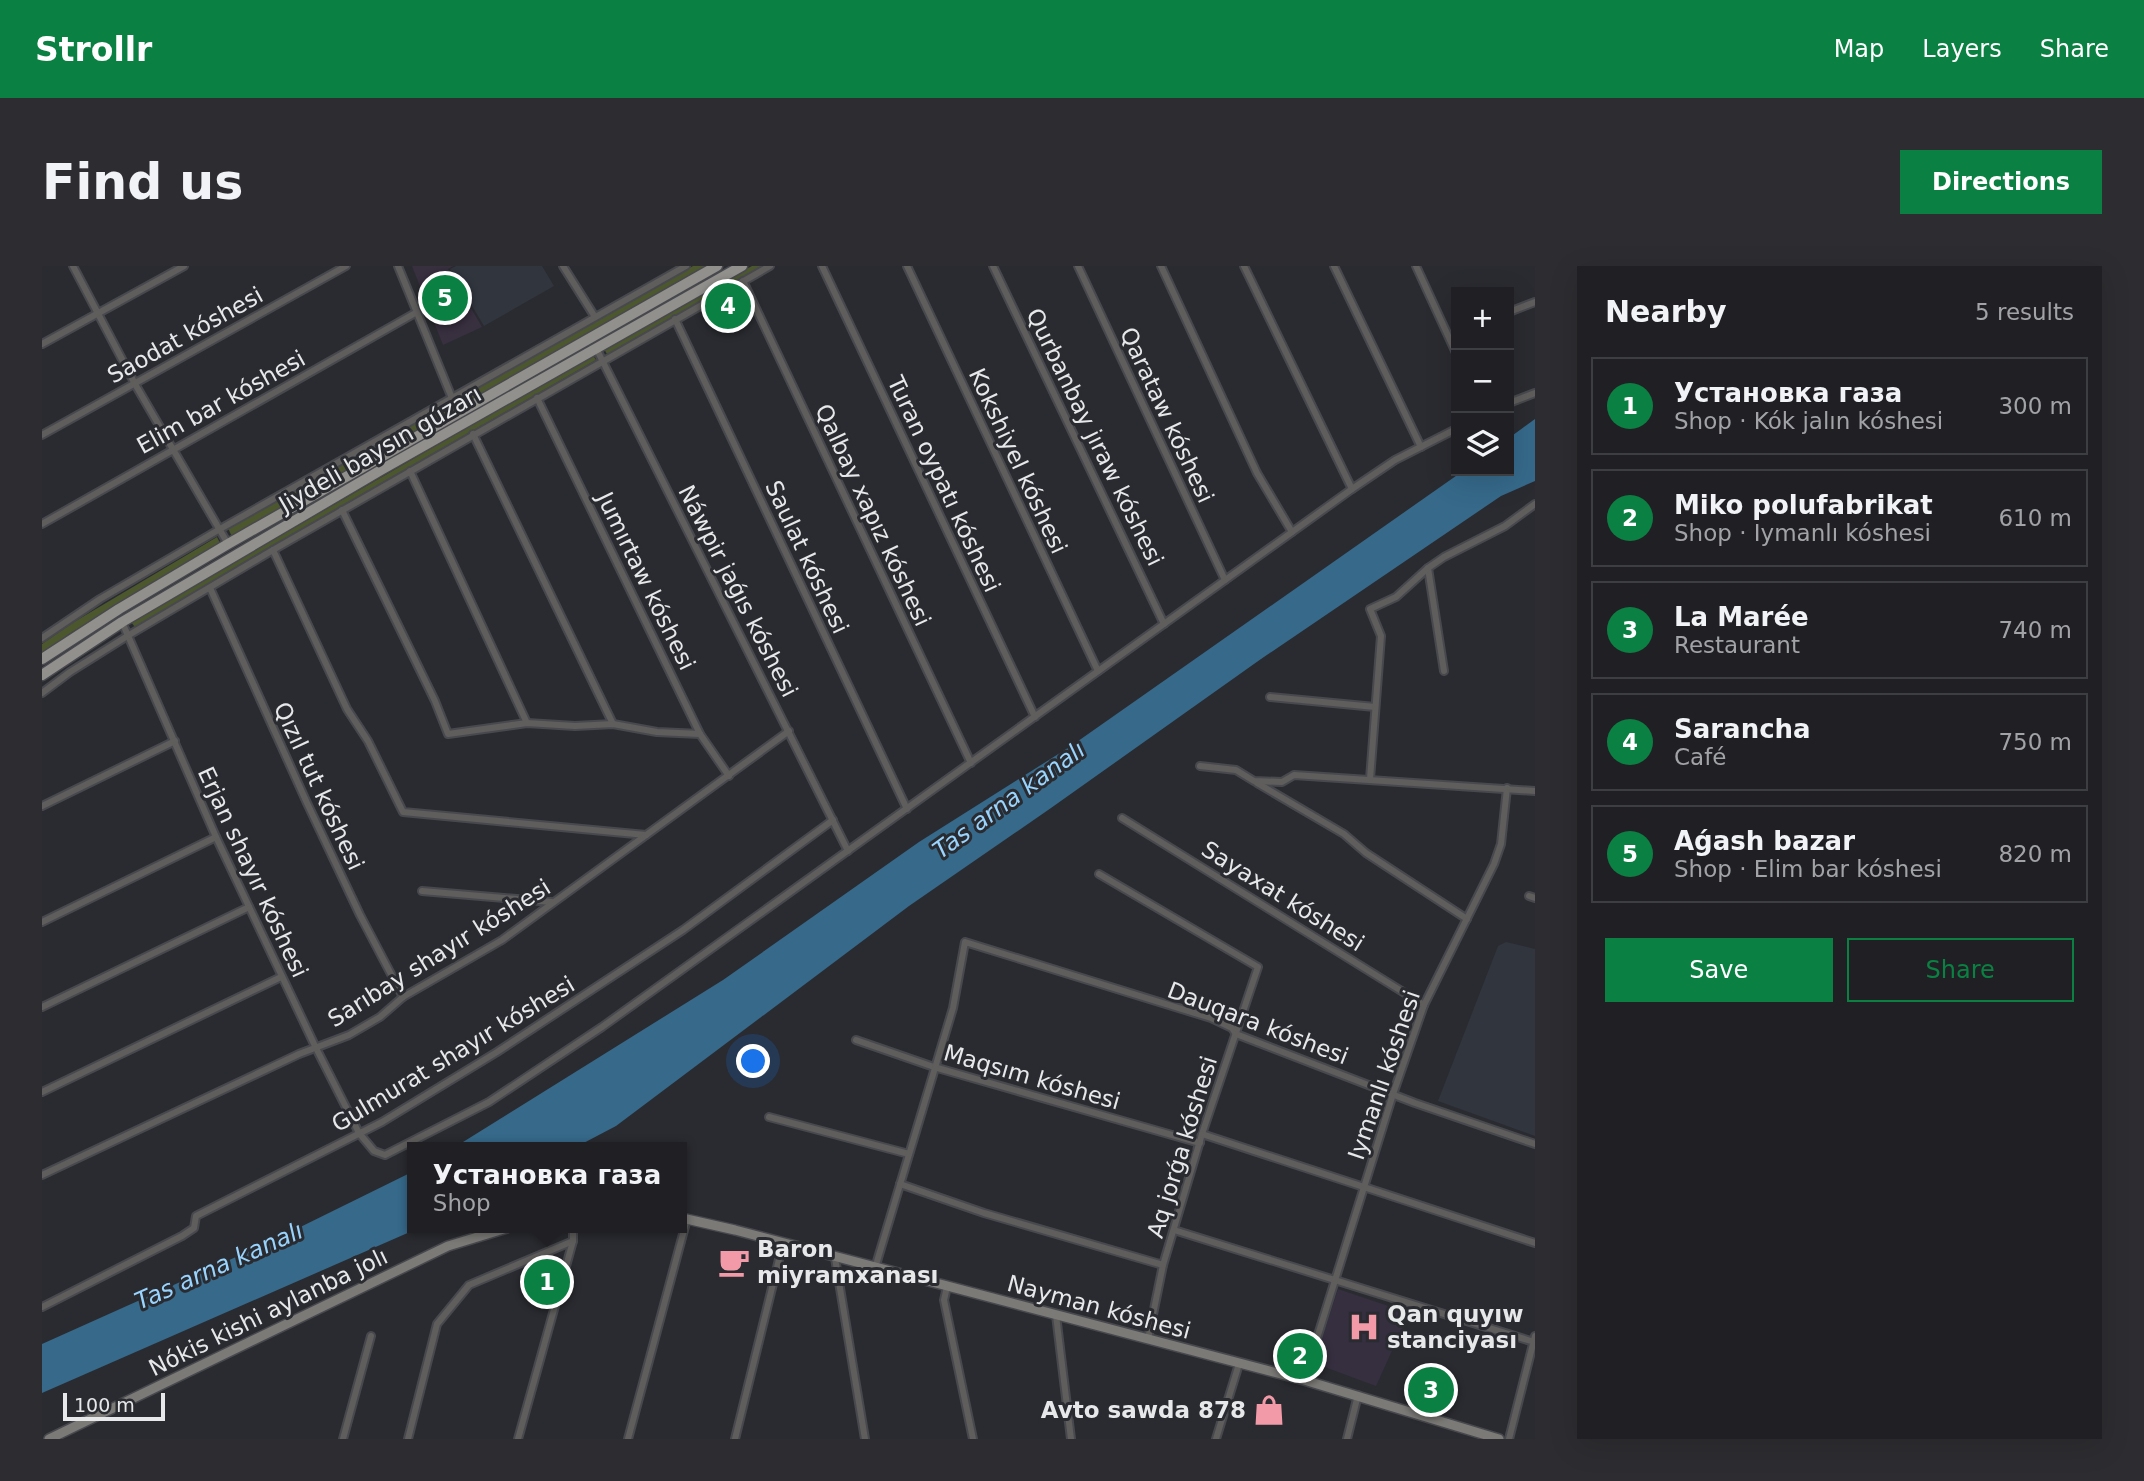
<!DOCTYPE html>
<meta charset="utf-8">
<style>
body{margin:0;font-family:"DejaVu Sans",sans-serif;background:#2d2d31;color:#f1f3f6}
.controls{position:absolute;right:21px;top:21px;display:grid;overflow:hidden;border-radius:0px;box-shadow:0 7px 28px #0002}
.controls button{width:63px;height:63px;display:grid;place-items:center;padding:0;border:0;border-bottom:2px solid #3d3e41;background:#202024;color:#f1f3f6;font:35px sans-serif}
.scale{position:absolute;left:21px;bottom:18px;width:102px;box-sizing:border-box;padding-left:7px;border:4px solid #e6e8ea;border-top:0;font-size:19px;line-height:24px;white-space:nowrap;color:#e6e8ea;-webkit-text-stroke:5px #2a2b30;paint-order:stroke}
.you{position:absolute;left:712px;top:796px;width:24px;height:24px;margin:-18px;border:5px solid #fff;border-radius:50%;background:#1a73e8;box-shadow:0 0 0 10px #1a73e833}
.badge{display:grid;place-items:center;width:46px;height:46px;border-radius:50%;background:#0b8043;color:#fff;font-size:23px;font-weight:700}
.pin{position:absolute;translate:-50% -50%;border:4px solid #fff;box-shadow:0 2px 7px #0006}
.popup{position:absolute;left:365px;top:876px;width:280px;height:91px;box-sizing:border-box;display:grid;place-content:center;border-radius:0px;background:#202024;filter:drop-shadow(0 2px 5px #0005);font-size:23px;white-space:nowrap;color:#a2a3a6}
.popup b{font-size:26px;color:#f1f3f6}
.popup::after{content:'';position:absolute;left:50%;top:100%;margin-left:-14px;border:14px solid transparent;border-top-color:#202024}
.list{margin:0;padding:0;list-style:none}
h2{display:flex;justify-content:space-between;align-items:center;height:91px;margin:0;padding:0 28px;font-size:30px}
h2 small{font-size:23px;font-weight:400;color:#a2a3a6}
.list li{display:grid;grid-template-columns:46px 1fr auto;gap:21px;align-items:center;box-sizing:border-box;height:98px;margin:0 14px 14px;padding:0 14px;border:2px solid #3d3e41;border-radius:0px}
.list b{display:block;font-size:26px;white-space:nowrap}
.list p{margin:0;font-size:23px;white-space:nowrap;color:#a2a3a6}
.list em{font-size:23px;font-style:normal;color:#a2a3a6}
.actions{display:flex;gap:14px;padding:21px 28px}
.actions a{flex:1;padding:16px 0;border:2px solid #0b8043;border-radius:0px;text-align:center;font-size:24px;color:#0b8043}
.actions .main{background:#0b8043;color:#fff}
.icon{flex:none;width:38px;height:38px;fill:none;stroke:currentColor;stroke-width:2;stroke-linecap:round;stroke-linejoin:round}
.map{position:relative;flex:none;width:1493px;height:1173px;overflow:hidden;border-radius:0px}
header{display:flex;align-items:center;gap:42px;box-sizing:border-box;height:98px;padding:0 35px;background:#0b8043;color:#fff}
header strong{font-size:33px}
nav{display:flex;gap:38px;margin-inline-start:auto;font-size:24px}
.intro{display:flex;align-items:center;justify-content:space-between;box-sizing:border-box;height:168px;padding:0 42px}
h1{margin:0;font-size:49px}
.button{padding:18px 32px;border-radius:0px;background:#0b8043;color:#fff;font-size:24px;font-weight:700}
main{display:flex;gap:42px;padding:0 42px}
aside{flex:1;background:#202024;border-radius:0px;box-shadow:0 7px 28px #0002}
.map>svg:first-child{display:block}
</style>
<header>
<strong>Strollr</strong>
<nav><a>Map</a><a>Layers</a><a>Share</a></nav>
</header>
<div class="intro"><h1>Find us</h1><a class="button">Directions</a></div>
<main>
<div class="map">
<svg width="1493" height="1173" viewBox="0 0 1493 1173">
<rect width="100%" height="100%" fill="#2a2b30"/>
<path fill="#382f3f" d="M 370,0 L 411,0 L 406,3 L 440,61 L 401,79 Z"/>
<g fill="#31353e">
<path d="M 414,0 L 500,0 L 512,20 L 442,60 L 408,3 Z"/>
<path d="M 1464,676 L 1493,683 L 1493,870 L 1396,835 L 1456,680 Z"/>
</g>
<path fill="#362f40" d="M 1296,1023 L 1367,1047 L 1334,1120 L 1272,1097 Z"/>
<g fill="#4c572d">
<path d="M 651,0 L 666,0 L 190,271 L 186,262 Z"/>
<path d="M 710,0 L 720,0 L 565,88 L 562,83 Z"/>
<path d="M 551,89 L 554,94 L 217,287 L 93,361 L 89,356 Z"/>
<path d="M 175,271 L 178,277 L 30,366 L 0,387 L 0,378 L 32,356 Z"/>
</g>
<g fill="#36698a">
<path d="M 1493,153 L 1493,215 L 1459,230 L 1219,393 L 1009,542 L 867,640 L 574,860 L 534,881 L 413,881 L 681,714 L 877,576 L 1029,480 L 1421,205 L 1467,205 L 1467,172 Z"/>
<path d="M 370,906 L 370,962 L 377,962 L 0,1127 L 0,1078 L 234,973 Z"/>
</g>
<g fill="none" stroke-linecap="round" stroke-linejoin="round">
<defs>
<g id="street">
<path d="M 31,0 L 93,118 L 186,278"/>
<path d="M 356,0 L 410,132"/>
<path d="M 521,0 L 553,51"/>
<path d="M 780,0 L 993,451"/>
<path d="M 865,0 L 1056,405"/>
<path d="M 951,0 L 1122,358"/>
<path d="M 1036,0 L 1183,314"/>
<path d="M 1119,0 L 1215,207 L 1250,266"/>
<path d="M 1202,0 L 1310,223"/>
<path d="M 1292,0 L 1379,181"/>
<path d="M 1374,0 L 1414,87"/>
<path d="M 701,15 L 929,497"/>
<path d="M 1467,46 L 1493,36"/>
<path d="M 633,53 L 865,543"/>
<path d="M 0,78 L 142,0"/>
<path d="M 554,82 L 806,585"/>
<path d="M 495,132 L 658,468 L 687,510"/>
<path d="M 1467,137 L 1493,127"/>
<path d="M 431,168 L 571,458"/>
<path d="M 0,169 L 304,0"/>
<path d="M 368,205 L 485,457"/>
<path d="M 300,244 L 393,435 L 406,468 L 485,457 L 533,460 L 571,458 L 615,466 L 658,468"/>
<path d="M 0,258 L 375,46"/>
<path d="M 231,284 L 305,443 L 326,475 L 361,546 L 604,569"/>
<path d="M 1386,302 L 1402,405"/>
<path d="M 168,322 L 265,537 L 318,649 L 361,731"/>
<path d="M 80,356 L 174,571 L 274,782 L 317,867 L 332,885 L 343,889 L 447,836 L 560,761 L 1310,223 L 1353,194 L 1414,163"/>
<path d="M 0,372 L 58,333 L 178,263 L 644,0"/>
<path d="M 0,427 L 28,406 L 87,369 L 231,284 L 728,0"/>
<path d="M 1228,431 L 1333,441"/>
<path d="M 1158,500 L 1194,504 L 1212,515 L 1240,516 L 1252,509 L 1493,525"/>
<path d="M 1328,513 L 1339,370 L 1328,343 L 1354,331 L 1386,302 L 1402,291 L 1463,260 L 1493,238"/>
<path d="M 1215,517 L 1302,568 L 1324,587 L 1425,653"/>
<path d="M 0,540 L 133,475"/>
<path d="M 1080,552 L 1382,739"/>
<path d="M 1057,608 L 1216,701 L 1160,868 L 1121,999 L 1106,1073"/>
<path d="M 380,625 L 510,636"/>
<path d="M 1487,630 L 1493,632"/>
<path d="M 0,656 L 174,571"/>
<path d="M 0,741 L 207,641"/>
<path d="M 814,774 L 892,801 L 1158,877"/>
<path d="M 0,826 L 239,711"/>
<path d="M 727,851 L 867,888"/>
<path d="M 1160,868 L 1493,977"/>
<path d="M 0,909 L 257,788 L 307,769 L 338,751 L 361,731 L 460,674 L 747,465"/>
<path d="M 858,918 L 942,947 L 1121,999"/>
<path d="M 1132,964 L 1492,1076"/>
<path d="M 793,992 L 823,1173"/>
<path d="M 833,1002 L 911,742 L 923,676 L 1169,752 L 1190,762 L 1194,768 L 1373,837 L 1493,878"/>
<path d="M 905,1021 L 902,1034 L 931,1173"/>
<path d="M 0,1041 L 140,970 L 152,962 L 154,950 L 340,856 L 455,786 L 641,664 L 791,554"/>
<path d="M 1014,1049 L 1029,1173"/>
<path d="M 1262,1114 L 1351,828 L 1382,739 L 1452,598 L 1459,578 L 1465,522"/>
<path d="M 301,1173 L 329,1070"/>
<path d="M 366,1173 L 395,1058 L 427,1019 L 531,975"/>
<path d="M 476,1173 L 531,975 L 531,962"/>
<path d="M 586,1173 L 645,953"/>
<path d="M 693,1173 L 741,977"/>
<path d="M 1174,1173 L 1197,1098"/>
<path d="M 1305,1173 L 1316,1129"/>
<path d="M 1467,1173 L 1493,1070"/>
</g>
<g id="secondary">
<path d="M 640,952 L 693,964 L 1262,1114 L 1457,1173"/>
<path d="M 7,1173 L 406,980 L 465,962"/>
</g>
<g id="primary">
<path d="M 0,393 L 77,343 L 186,278 L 675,0"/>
<path d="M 0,409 L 80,356 L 339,204 L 700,0"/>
</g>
</defs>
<use href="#street" stroke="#48494e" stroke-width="10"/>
<use href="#secondary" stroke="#48494e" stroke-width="12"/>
<use href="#primary" stroke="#48494e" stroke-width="13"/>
<use href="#street" stroke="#5f5e5c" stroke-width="6"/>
<use href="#secondary" stroke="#7b7a77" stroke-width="9"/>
<use href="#primary" stroke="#91908c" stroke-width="10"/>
</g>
<defs>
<symbol id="cafe-bare" viewBox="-9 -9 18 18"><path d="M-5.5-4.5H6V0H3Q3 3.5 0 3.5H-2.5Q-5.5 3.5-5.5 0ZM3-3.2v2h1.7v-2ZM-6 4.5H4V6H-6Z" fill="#f39aa9" stroke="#2a2b30" stroke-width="2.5" paint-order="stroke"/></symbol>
<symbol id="hospital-bare" viewBox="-9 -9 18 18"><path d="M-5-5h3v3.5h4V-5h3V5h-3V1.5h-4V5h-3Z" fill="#f39aa9" stroke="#2a2b30" stroke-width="2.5" paint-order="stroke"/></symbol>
<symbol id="shop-bare" viewBox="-9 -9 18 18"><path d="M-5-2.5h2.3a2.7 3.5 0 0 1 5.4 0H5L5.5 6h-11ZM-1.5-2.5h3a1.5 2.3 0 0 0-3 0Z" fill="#f39aa9" stroke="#2a2b30" stroke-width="2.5" paint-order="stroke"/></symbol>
</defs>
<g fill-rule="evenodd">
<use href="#cafe-bare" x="670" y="974" width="44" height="44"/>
<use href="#hospital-bare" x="1300" y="1039" width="44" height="44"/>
<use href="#shop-bare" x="1205" y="1122" width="44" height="44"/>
</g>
<g text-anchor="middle" stroke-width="6" stroke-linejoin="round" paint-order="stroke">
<g font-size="23" fill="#e6e8ea" stroke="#2a2b30">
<text transform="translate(143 69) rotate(-29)" y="8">Saodat kóshesi</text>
<text transform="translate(179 136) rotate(-29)" y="8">Elim bar kóshesi</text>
<text transform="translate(1125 149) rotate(65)" y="8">Qarataw kóshesi</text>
<text transform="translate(1053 171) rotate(64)" y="8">Qurbanbay jıraw kóshesi</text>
<text transform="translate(338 183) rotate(-30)" y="8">Jiydeli baysın gúzarı</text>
<text transform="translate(976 195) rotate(65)" y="8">Kokshiyel kóshesi</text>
<text transform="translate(902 218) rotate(65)" y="8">Turan oypatı kóshesi</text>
<text transform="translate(831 249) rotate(65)" y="8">Qalbay xapız kóshesi</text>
<text transform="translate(765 291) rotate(65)" y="8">Saulat kóshesi</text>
<text transform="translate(604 315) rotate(64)" y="8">Jumırtaw kóshesi</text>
<text transform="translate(696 325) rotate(63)" y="8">Náwpir jaǵıs kóshesi</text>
<text transform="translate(277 520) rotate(65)" y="8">Qızıl tut kóshesi</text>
<text transform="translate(211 606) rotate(65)" y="8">Erjan shayır kóshesi</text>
<text transform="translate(1241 630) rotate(32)" y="8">Sayaxat kóshesi</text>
<text transform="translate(397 687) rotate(-32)" y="8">Sarıbay shayır kóshesi</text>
<text transform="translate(1216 757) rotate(21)" y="8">Dauqara kóshesi</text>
<text transform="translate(411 788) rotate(-31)" y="8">Gulmurat shayır kóshesi</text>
<text transform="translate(1342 809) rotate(-71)" y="8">Iymanlı kóshesi</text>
<text transform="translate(990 811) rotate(16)" y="8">Maqsım kóshesi</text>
<text transform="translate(1140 881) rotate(-73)" y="8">Aq jorǵa kóshesi</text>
<text transform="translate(1057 1041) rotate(15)" y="8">Nayman kóshesi</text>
<text transform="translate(226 1046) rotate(-26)" y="8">Nókis kishi aylanba jolı</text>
</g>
<g font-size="23" font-weight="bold" fill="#e6e8ea" stroke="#2a2b30" text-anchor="start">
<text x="715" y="991">Baron<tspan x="715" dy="26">miyramxanası</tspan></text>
<text x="1345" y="1056">Qan quyıw<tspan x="1345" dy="26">stanciyası</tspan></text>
<text x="1204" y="1152" text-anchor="end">Avto sawda 878</text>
</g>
<g font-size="24" font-style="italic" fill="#98d4fe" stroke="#2a2b30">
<text transform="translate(967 534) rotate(-36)" y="8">Tas arna kanalı</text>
<text transform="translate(177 1000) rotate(-24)" y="8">Tas arna kanalı</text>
</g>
</g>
</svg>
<div class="controls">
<button>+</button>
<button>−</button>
<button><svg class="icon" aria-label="layers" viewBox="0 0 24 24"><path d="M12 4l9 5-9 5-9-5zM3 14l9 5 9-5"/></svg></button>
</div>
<div class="scale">100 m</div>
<div class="you"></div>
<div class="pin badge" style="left:505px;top:1016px">1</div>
<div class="popup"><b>Установка газа</b>Shop</div>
<div class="pin badge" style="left:1258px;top:1090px">2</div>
<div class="pin badge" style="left:1389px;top:1124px">3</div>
<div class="pin badge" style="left:686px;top:40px">4</div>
<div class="pin badge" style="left:403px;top:32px">5</div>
</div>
<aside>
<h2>Nearby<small>5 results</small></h2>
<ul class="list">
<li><span class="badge">1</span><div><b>Установка газа</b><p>Shop · Kók jalın kóshesi</p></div><em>300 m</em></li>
<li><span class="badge">2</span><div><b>Miko polufabrikat</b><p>Shop · Iymanlı kóshesi</p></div><em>610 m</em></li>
<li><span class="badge">3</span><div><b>La Marée</b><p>Restaurant</p></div><em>740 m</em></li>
<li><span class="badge">4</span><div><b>Sarancha</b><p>Café</p></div><em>750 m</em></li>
<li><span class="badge">5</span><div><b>Aǵash bazar</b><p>Shop · Elim bar kóshesi</p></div><em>820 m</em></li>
</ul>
<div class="actions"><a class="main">Save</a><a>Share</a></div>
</aside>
</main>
